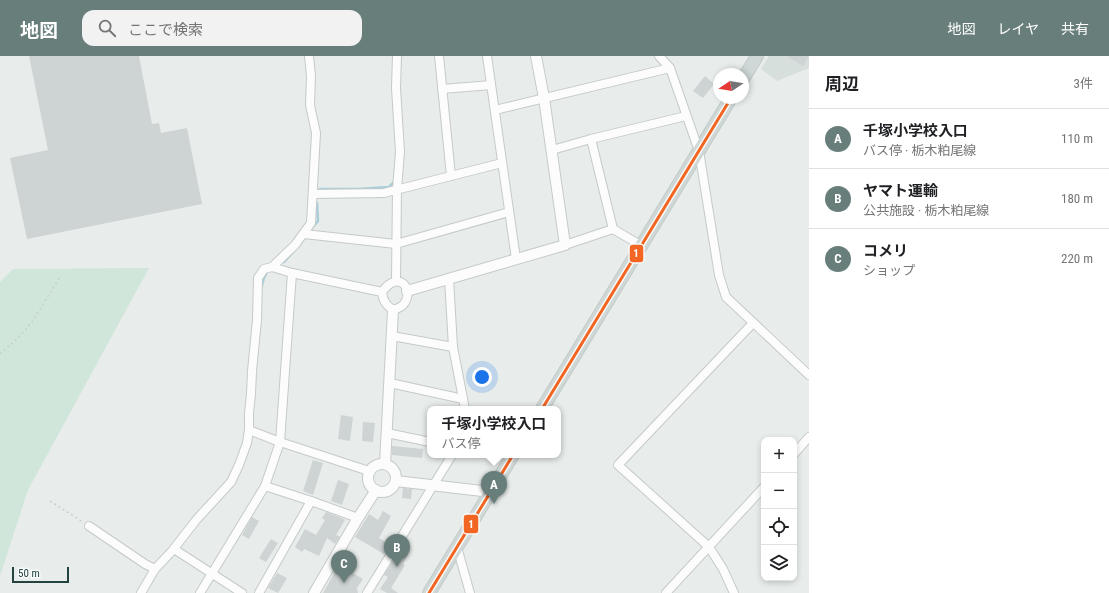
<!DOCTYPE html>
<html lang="ja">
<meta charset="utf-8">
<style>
body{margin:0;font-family:"Roboto Condensed","Noto Sans JP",sans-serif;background:#f2f2f2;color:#202124}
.controls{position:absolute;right:12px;bottom:12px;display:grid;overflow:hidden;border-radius:8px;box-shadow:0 2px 6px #0003}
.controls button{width:36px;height:36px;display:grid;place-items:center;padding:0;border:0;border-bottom:1px solid #e0e0e0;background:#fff;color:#202124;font:20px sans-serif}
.compass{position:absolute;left:713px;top:12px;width:36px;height:36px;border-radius:50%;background:#fff;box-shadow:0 2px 6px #0003;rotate:258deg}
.scale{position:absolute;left:12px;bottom:10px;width:57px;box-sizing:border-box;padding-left:4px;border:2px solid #23433f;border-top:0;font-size:11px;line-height:14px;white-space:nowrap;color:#23433f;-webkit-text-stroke:3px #f7fbfa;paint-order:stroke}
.you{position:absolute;left:482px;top:321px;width:14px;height:14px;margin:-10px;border:3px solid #fff;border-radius:50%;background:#1a73e8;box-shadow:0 0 0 6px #1a73e833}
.badge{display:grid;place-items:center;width:26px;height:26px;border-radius:50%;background:#687e7b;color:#fff;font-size:13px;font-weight:700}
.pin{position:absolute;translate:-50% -33px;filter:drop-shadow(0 1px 2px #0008)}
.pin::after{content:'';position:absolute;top:21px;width:14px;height:12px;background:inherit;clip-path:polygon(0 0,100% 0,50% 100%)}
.popup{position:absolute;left:427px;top:350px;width:134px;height:52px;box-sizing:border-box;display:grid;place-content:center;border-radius:8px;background:#fff;filter:drop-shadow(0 1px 3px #0005);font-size:13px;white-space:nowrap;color:#757577}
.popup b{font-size:15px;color:#202124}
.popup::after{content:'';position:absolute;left:50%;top:100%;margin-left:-8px;border:8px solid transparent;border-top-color:#fff}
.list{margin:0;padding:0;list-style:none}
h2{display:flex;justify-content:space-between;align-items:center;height:52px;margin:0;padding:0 16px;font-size:17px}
h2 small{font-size:13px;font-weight:400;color:#757577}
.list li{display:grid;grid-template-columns:26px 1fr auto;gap:12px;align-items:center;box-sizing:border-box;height:60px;padding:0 16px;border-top:1px solid #e0e0e0}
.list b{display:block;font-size:15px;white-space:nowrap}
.list p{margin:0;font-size:13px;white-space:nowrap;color:#757577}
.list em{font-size:13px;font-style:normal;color:#757577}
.icon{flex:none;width:22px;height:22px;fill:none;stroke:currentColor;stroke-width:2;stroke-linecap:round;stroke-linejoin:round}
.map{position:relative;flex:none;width:809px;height:537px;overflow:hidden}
header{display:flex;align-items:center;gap:24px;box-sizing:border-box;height:56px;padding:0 20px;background:#687e7b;color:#fff}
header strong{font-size:19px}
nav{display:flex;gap:22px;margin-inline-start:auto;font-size:14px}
.search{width:280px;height:36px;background:#f2f2f2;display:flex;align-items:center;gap:10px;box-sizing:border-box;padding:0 14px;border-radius:12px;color:#757577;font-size:15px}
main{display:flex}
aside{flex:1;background:#fff}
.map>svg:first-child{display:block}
</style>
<header>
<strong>地図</strong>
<div class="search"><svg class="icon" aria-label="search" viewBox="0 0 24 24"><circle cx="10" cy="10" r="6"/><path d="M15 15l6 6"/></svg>ここで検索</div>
<nav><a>地図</a><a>レイヤ</a><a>共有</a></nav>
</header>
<main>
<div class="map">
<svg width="809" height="537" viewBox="0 0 809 537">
<rect width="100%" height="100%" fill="#e8edeb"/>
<path fill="#d6dfdc" d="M 769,0 L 809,0 L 809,12 L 777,25 L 761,13 Z"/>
<path fill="#d1e6da" d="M 149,212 L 28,434 L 0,520 L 0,226 L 13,213 Z"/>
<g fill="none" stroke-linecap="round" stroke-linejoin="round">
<g stroke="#a8cedc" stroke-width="2.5">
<path d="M 320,134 L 320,133 L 358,133 L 389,131 L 394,126"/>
<path d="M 312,172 L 318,165 L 317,147"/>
<path d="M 284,206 L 293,196"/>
<path d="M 261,233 L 264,222 L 267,216"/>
</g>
</g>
<g fill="#ced4d3">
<path d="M 29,0 L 139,0 L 152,68 L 159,67 L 161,77 L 187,72 L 202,148 L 27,183 L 10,102 L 48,94 Z"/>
<path d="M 787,0 L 809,0 L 803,10 Z"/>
<path d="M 705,20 L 714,28 L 703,42 L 693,35 Z"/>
<path d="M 341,359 L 353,361 L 350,385 L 338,383 Z"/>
<path d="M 363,366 L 375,367 L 373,386 L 362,385 Z"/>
<path d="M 392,390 L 423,393 L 422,402 L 392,399 Z"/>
<path d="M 313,404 L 323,407 L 313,439 L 303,435 Z"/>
<path d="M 338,424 L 349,428 L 342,449 L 331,445 Z"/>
<path d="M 403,432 L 412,433 L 411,443 L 402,442 Z"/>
<path d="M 383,455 L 391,460 L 379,482 L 390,489 L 384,498 L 355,481 L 369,458 L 378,464 Z"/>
<path d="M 326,456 L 339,461 L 345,464 L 336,479 L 340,481 L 335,488 L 327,482 L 319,500 L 304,493 L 302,496 L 295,491 L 305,473 L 316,479 L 325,464 L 322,462 Z"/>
<path d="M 252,461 L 259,465 L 249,483 L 242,479 Z"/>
<path d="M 271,483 L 278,487 L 266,506 L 259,502 Z"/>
<path d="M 400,494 L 408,499 L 403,508 L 405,509 L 391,532 L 398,537 L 387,537 L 380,533 L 388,521 L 384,519 Z"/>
<path d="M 339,509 L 363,523 L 357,532 L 358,537 L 323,537 Z"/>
<path d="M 277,517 L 287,522 L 278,537 L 268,532 Z"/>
</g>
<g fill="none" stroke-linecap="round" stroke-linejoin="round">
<defs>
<g id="minor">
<path d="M 439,0 L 451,120"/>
<path d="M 487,0 L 516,203"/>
<path d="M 659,0 L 670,12"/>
<path d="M 442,33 L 491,29"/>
<path d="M 495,54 L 670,12 L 699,95 L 719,219 L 726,241 L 809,319"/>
<path d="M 552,94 L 591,83 L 686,60"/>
<path d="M 313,138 L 384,137 L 502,107"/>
<path d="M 613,173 L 642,190"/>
<path d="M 304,178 L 396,188 L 509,156"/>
<path d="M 565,189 L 613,173 L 591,83"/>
<path d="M 272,211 L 295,189 L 311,167 L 316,77 L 310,49 L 311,20 L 309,0"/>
<path d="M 449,223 L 453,291 L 465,353"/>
<path d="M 396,225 L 397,133 L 400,96 L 396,32 L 397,0"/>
<path d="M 392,280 L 453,291"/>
<path d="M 390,327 L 463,343"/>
<path d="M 249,374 L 280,386 L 369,415"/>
<path d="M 387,377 L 430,386"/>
<path d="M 794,398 L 809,381"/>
<path d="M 265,430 L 311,445 L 358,462"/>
<path d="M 89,470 L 145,508 L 155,513"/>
<path d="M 457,491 L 470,537"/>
<path d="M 174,493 L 242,537"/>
<path d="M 141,537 L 155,513 L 172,495 L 197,463 L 231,426 L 239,409 L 247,387 L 249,374 L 249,357 L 251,338 L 252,315 L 257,264 L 258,222 L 264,213 L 272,211 L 292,217"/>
<path d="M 200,537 L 265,430 L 280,386 L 292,217 L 382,236 C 383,245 386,249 393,254 C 396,253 399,252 402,250 C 417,235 399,212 382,236"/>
<path d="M 259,537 L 311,445"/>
<path d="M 367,537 L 452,399"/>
<path d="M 666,537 L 764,431"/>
<path d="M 734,537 L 723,513 L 709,491 L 618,409 L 753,267"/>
</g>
<g id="tertiary">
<path d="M 407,235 L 565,189 L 544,42 L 536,0"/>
<path d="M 385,408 L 393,254"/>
<circle cx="382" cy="422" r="14"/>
<path d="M 396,425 L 491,436"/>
<path d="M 314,537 L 358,462 L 376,434"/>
</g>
<g id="primary">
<path d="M 743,23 L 757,0"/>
<path d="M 542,353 L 731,42"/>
<path d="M 429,537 L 513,399"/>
</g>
</defs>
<use href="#minor" stroke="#c5cac9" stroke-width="10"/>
<use href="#tertiary" stroke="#c5cac9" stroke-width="12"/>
<use href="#primary" stroke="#c3ccca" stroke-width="14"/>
<g stroke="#c6cfce" stroke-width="1.5" stroke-dasharray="2 3" stroke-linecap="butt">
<path d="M 0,298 L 19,281 L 32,266 L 60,221"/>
<path d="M 50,445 L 83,466"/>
</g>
<use href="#minor" stroke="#fcfcfc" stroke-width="8"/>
<use href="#tertiary" stroke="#fcfcfc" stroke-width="10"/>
<use href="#primary" stroke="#cfd8d7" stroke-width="12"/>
<defs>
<g id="bus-1">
<path d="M 542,353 L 731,42"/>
<path d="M 429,537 L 513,399"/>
</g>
</defs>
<use href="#bus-1" stroke="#f7fbfa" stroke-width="6"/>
<use href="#bus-1" stroke="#f26522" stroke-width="3"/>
</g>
<g stroke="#f7fbfa" stroke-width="1.5">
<rect x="629" y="188" width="15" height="19" rx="4" fill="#f26522"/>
<rect x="463" y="458" width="16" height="20" rx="4" fill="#f26522"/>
</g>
<g font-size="11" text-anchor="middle" font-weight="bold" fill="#fff">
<text x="636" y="201">1</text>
<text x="471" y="472">1</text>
</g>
</svg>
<div class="controls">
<button>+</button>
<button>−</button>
<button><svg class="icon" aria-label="locate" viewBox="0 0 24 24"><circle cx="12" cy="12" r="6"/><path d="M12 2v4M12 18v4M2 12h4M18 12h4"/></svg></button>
<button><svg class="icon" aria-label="layers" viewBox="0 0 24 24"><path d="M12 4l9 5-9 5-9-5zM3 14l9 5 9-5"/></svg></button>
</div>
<svg class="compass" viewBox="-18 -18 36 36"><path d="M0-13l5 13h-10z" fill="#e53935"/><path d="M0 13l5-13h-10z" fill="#757577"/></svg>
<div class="scale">50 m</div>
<div class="you"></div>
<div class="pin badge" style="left:494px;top:448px">A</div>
<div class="popup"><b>千塚小学校入口</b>バス停</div>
<div class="pin badge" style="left:397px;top:511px">B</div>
<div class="pin badge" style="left:344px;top:527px">C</div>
</div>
<aside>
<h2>周辺<small>3件</small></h2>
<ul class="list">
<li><span class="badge">A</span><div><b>千塚小学校入口</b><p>バス停 · 栃木粕尾線</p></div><em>110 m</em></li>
<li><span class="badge">B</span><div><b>ヤマト運輸</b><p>公共施設 · 栃木粕尾線</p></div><em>180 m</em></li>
<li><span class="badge">C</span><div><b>コメリ</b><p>ショップ</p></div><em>220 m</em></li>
</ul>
</aside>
</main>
